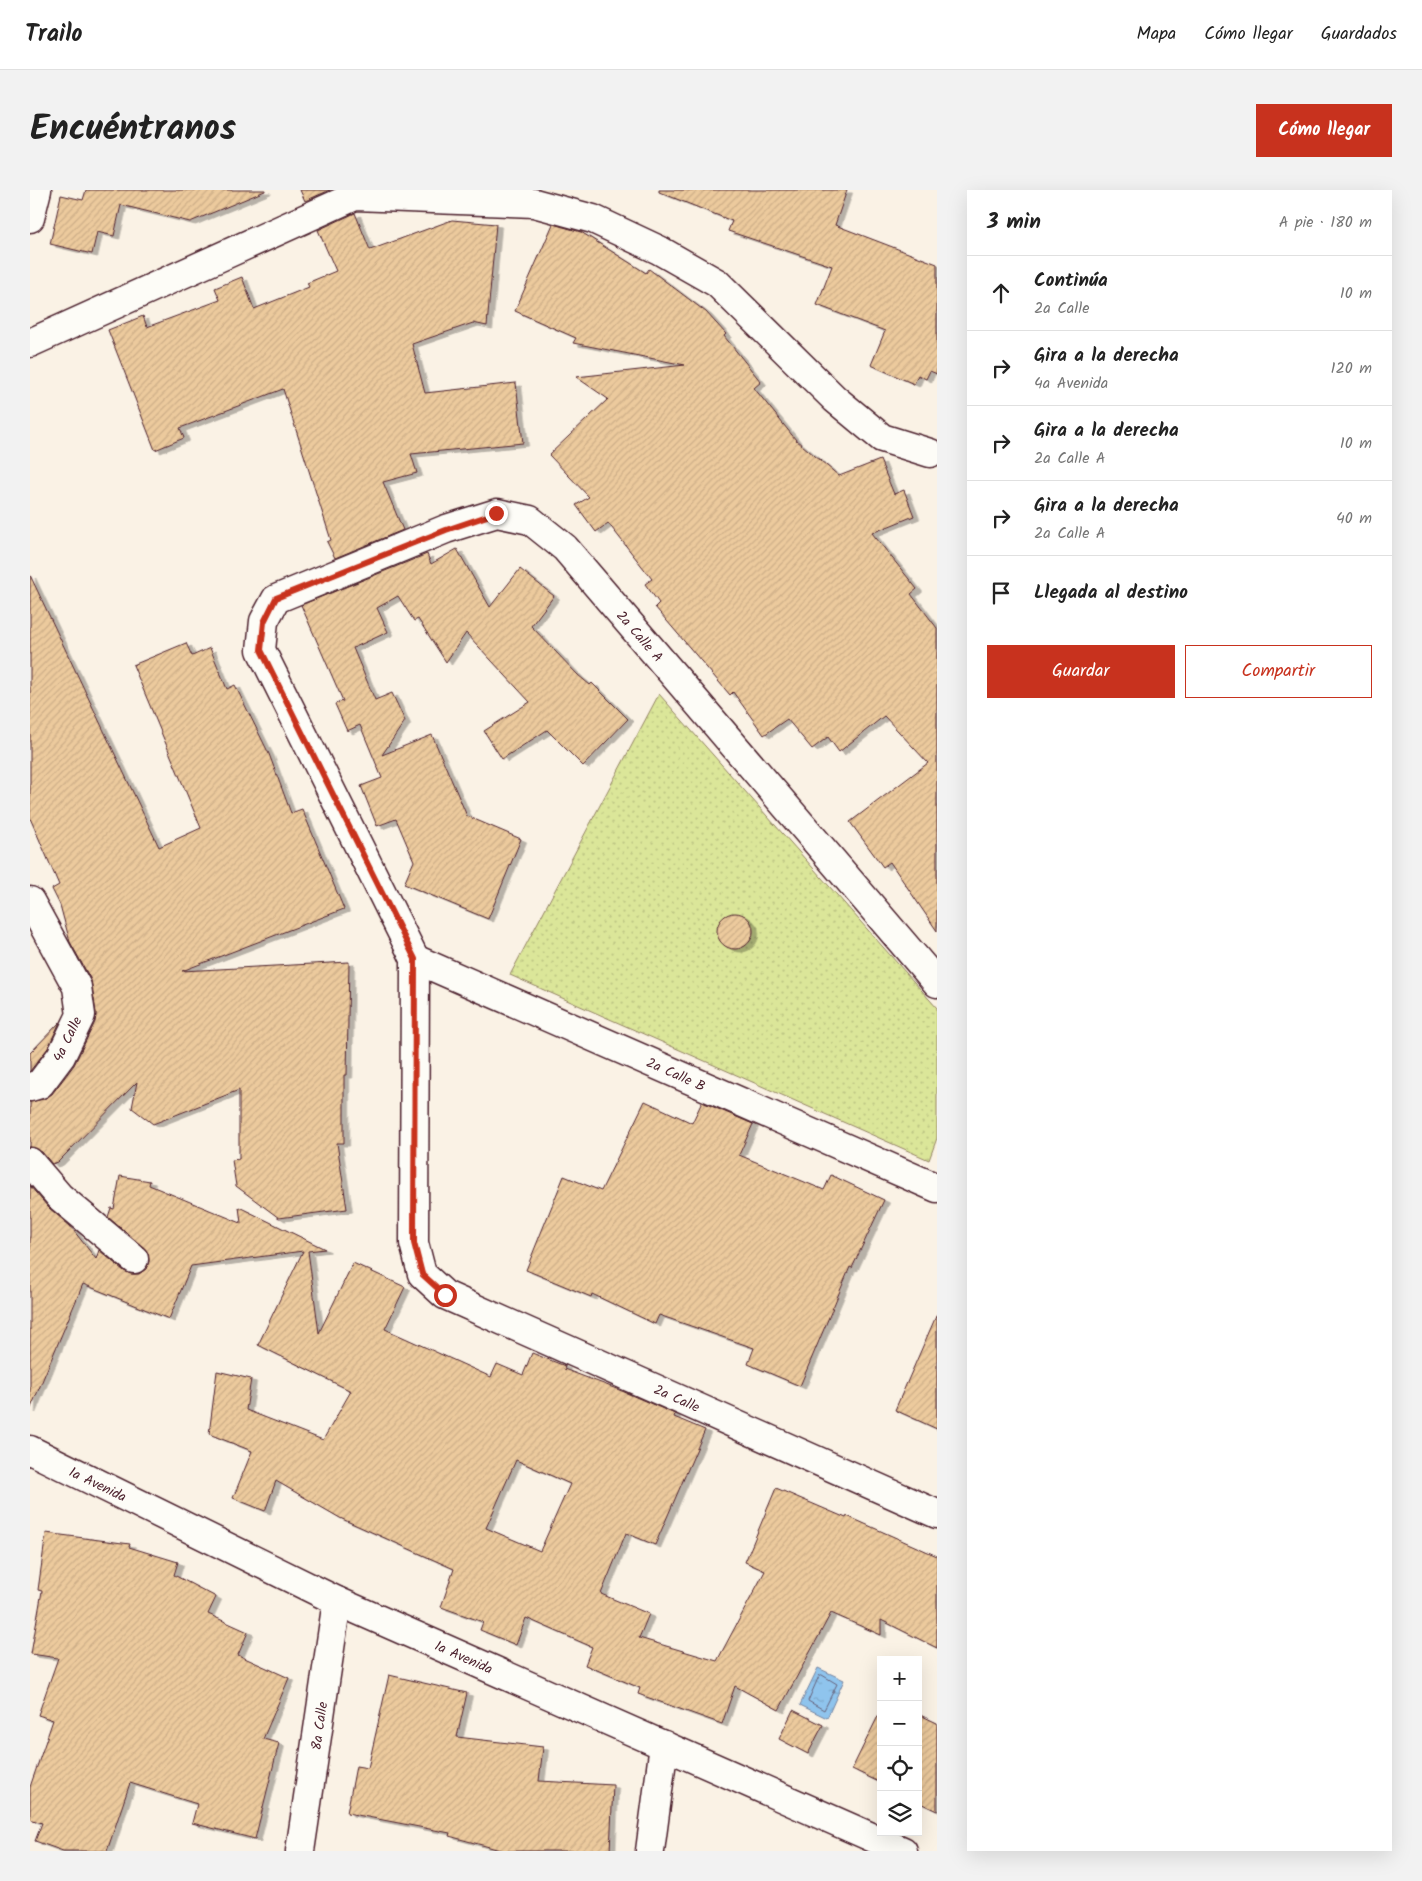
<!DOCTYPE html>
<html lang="es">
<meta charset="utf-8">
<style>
body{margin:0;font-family:Kalam,sans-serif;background:#f2f2f2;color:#222}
.controls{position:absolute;right:15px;bottom:15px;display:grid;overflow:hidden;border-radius:0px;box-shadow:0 5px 20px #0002}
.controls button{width:45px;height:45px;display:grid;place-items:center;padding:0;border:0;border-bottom:1px solid #e0e0e0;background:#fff;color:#222;font:25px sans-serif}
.stop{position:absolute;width:15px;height:15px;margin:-11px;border:4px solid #c8321e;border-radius:50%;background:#fff}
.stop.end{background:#c8321e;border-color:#fff;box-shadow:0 1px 5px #0008}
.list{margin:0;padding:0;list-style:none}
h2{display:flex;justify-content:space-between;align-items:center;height:65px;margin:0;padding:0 20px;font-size:21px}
h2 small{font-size:16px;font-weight:400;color:#767676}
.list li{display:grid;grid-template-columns:32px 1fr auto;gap:15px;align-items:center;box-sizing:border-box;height:75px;padding:0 20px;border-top:1px solid #e0e0e0}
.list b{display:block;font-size:19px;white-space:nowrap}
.list p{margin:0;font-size:16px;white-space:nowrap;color:#767676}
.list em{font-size:16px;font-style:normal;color:#767676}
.actions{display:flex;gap:10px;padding:15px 20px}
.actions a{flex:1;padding:11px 0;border:1px solid #c8321e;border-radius:0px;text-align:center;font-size:18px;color:#c8321e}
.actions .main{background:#c8321e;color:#fff}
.icon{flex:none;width:28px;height:28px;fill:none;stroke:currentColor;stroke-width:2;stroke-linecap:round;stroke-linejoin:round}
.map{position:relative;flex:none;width:907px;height:1661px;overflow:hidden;border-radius:0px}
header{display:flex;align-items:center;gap:30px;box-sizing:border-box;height:70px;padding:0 25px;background:#fff;border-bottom:1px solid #e0e0e0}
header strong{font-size:24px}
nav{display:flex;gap:28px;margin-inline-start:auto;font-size:18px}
.intro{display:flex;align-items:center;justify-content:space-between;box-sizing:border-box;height:120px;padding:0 30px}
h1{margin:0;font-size:35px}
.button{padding:12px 22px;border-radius:0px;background:#c8321e;color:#fff;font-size:18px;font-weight:700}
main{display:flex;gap:30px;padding:0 30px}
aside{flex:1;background:#fff;border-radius:0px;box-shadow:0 5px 20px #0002}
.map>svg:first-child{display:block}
</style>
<header>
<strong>Trailo</strong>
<nav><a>Mapa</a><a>Cómo llegar</a><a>Guardados</a></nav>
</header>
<div class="intro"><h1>Encuéntranos</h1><a class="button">Cómo llegar</a></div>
<main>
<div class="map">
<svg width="907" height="1661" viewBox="0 0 907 1661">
<defs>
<pattern id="park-dots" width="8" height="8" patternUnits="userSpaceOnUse" patternTransform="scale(1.25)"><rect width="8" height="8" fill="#dbe699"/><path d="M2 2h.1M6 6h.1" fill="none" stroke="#bdc584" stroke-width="1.8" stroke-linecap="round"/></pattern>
<pattern id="water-ripples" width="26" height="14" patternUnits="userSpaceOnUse" patternTransform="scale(1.25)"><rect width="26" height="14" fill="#8fc4ed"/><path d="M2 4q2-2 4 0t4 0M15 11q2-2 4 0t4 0" fill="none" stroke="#7da8cb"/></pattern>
<pattern id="building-hatch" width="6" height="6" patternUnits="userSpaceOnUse" patternTransform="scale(1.25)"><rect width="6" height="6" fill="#ecca9d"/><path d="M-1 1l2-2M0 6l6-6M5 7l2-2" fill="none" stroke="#ccad87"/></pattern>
<filter id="shadow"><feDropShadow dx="5.5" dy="3" stdDeviation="0" flood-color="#0004"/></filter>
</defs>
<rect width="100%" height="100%" fill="#faf2e5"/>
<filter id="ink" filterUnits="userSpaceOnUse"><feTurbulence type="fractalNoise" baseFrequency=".02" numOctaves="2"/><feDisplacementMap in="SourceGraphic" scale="10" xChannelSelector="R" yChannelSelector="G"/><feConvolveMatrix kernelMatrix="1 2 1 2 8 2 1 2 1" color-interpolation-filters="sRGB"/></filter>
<g filter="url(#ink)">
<path fill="url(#park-dots)" stroke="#928262" d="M 629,504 L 907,818 L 907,948 L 899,970 L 480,785 Z"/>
<path fill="url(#water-ripples)" stroke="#73829f" d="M 788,1478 L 814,1490 L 797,1528 L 770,1515 Z"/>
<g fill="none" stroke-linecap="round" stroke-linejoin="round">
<path stroke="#666179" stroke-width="1" d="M 792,1485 L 807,1494 L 794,1520 L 778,1511 L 789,1486 Z"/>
</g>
<g fill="url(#building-hatch)" stroke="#4a1f2b" fill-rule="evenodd" filter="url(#shadow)">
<path d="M 56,0 L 235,0 L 235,1 L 160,32 L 91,15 L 84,46 L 67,42 L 62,64 L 20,54 L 31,5 L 53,10 Z"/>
<path d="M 270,0 L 300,0 L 275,11 Z"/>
<path d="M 629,0 L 817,0 L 805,35 L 907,74 L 907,184 L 900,181 L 896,189 L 888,185 L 884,194 L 841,175 L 855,141 L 787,115 L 802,76 L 698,41 L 702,31 L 629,2 Z"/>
<path d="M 325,23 L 340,60 L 422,30 L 466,34 L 457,136 L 443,133 L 382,154 L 395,203 L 486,193 L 493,253 L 381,264 L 387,283 L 353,292 L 373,340 L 305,368 L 297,352 L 301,350 L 253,199 L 150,238 L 154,248 L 125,260 L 78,140 L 113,126 L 117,137 L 190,110 L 185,98 L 212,87 L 224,119 L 279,97 L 277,93 L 306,81 L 288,40 Z"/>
<path d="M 523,34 L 551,42 L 616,83 L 619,79 L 676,122 L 696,144 L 694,146 L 731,192 L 724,198 L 766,250 L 809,286 L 850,270 L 864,304 L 874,300 L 884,326 L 842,343 L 887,399 L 881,404 L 907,438 L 907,741 L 860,672 L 853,677 L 820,632 L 898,573 L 854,526 L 809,562 L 798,547 L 782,559 L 757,529 L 734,545 L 703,502 L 700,505 L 625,417 L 629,413 L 615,394 L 622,389 L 578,333 L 566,342 L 546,315 L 559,307 L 519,265 L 578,209 L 546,187 L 655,175 L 543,153 L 546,148 L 485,121 Z"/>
<path d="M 427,359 L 460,417 L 490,379 L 524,406 L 501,436 L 548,485 L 560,495 L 562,493 L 598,529 L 553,576 L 517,540 L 472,569 L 454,541 L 500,512 L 436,443 L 416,472 L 388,429 L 384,431 L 368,406 L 347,418 L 358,442 L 323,458 L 345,510 L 362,503 L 375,531 L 352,565 L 402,545 L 437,626 L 491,649 L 458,729 L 374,694 L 384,671 L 366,629 L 347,636 L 331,596 L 352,588 L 330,535 L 317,541 L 305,514 L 313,511 L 271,415 L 397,364 L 401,374 Z"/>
<path d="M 0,385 L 129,657 L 171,638 L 103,475 L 156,453 L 162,466 L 180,458 L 197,499 L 205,495 L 239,564 L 261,623 L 272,619 L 314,719 L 152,781 L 319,772 L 317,885 L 314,885 L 314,953 L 307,953 L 317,1019 L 249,1028 L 206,996 L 202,970 L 209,969 L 209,900 L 123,934 L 102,918 L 107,892 L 28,972 L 22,974 L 12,962 L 0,957 L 0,912 L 14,909 L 22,904 L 44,875 L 65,832 L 66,823 L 61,790 L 40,752 L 30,715 L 22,699 L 29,695 L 0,628 Z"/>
<circle cx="705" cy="741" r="18"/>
<path d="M 30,832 L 18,858 L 0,881 L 0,863 Z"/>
<path d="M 615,911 L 662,933 L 672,912 L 723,934 L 709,965 L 794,1000 L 801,985 L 854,1010 L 822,1078 L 820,1077 L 770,1196 L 718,1174 L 724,1158 L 629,1125 L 625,1134 L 562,1104 L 561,1107 L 496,1080 L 534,986 L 571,1001 Z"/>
<path d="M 90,986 L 120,991 L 119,995 L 211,1033 L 209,1017 L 295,1059 L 278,1061 L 289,1143 L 323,1073 L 375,1097 L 355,1139 L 461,1187 L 467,1174 L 493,1185 L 502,1163 L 535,1176 L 534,1179 L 592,1201 L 645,1224 L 644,1227 L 675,1240 L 625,1355 L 596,1343 L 571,1404 L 619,1424 L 609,1448 L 687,1471 L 735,1381 L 715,1372 L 746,1298 L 816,1328 L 817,1326 L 907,1366 L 907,1458 L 851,1430 L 851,1445 L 801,1423 L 749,1520 L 705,1496 L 692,1534 L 608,1504 L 610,1498 L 555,1475 L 562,1457 L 496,1428 L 486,1455 L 450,1440 L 453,1432 L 411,1417 L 424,1379 L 310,1328 L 246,1291 L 235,1321 L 203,1308 L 222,1261 L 179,1244 L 187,1181 L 221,1189 L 216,1220 L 293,1250 L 321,1201 L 228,1155 L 273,1061 L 161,1076 L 139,1129 L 53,1094 L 0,1220 L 0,996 L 18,1017 L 40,1036 L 66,1069 L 69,1060 L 94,1081 L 102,1084 L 109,1084 L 116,1079 L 119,1071 L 118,1063 L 78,1027 L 81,1018 L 84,1019 ZM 486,1270 L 540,1294 L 510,1361 L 456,1338 Z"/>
<path d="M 907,1124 L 907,1239 L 865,1220 Z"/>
<path d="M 16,1343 L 100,1354 L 99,1357 L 148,1372 L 144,1385 L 186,1407 L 178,1424 L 218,1442 L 208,1465 L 259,1488 L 233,1549 L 249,1553 L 225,1649 L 162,1633 L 167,1614 L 100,1593 L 77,1661 L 33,1661 L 5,1651 L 12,1633 L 0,1629 L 0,1597 L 23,1530 L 8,1525 L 28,1468 L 1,1464 L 12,1401 L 8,1400 Z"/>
<path d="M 359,1485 L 437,1503 L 427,1547 L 513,1557 L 509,1591 L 583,1595 L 580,1661 L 474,1661 L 419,1646 L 420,1643 L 317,1623 L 326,1576 L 338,1578 Z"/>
<path d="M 763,1520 L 793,1535 L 778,1564 L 749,1549 Z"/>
<path d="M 851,1520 L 851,1593 L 822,1579 Z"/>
<path d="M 888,1524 L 907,1533 L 907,1621 L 888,1612 Z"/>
</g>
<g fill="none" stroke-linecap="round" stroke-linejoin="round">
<defs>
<g id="minor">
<path d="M 0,28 L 7,0"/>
<path d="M 0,153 L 325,6 L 504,13 L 563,29 L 629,60 L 687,93 L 805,209 L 852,248 L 900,263"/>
<path d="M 0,711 L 47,797 L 51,825 L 31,866 L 10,894 L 0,897"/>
<path d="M 385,769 L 907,998"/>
<path d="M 907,793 L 535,358 L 500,330 L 467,323 L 416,339 L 246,409 L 234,431 L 231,460 L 385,769 L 384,1053 L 392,1084 L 415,1105 L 907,1324"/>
<path d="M 0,972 L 30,1007 L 104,1069"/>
<path d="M 0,1260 L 307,1411 L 873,1661"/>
<path d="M 270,1661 L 307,1411"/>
<path d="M 620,1661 L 634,1555"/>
</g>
</defs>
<use href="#minor" stroke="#4a1f2b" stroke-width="31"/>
<use href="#minor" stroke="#fdfcf7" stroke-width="28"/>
</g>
</g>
<g fill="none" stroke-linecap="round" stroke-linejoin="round" filter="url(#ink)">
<path stroke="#c8321e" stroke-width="6" d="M 415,1105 L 392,1084 L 384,1053 L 385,769 L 231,460 L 234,432 L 246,408 L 416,340 L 466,323"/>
</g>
<g text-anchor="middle" stroke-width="5" stroke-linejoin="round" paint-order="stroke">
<g font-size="14" fill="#4a1f2b" stroke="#fdfcf7">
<text transform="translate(610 446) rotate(49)" y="5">2a Calle A</text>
<text transform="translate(37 849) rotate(-64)" y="5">4a Calle</text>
<text transform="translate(646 884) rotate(24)" y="5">2a Calle B</text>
<text transform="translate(647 1208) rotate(24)" y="5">2a Calle</text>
<text transform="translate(68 1294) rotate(26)" y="5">1a Avenida</text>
<text transform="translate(434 1467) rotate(24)" y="5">1a Avenida</text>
<text transform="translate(289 1536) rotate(-82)" y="5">8a Calle</text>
</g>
</g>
</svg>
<div class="controls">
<button>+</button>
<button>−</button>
<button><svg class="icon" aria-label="locate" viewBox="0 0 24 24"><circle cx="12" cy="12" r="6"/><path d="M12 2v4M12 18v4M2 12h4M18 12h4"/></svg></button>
<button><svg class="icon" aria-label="layers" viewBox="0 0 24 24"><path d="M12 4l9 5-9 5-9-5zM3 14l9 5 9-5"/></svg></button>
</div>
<div class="stop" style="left:415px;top:1105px"></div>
<div class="stop end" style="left:466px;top:323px"></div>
</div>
<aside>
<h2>3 min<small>A pie · 180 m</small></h2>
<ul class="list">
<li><svg class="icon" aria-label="ahead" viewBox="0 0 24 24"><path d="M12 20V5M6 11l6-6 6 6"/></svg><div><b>Continúa</b><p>2a Calle</p></div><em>10 m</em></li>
<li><svg class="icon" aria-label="right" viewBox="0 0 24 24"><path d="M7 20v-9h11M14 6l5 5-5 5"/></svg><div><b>Gira a la derecha</b><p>4a Avenida</p></div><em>120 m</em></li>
<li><svg class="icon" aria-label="right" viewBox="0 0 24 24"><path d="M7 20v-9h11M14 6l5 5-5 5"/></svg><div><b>Gira a la derecha</b><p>2a Calle A</p></div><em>10 m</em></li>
<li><svg class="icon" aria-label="right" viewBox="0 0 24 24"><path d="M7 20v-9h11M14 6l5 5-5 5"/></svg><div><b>Gira a la derecha</b><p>2a Calle A</p></div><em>40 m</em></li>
<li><svg class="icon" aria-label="arrive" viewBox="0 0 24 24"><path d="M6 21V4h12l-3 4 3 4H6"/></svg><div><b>Llegada al destino</b></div></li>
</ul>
<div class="actions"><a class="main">Guardar</a><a>Compartir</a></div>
</aside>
</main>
